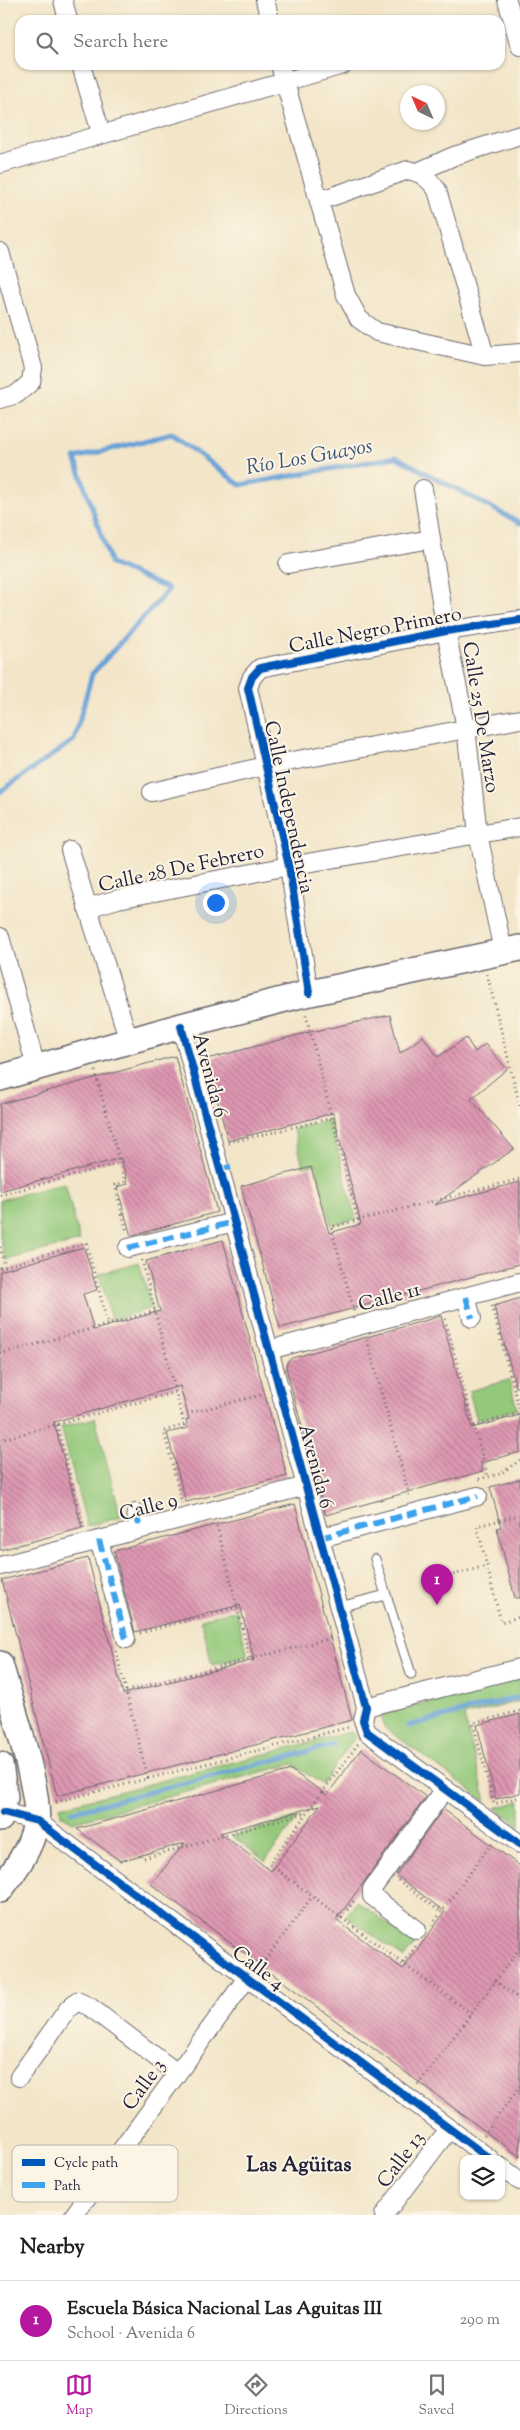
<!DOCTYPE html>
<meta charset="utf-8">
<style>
body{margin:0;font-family:"Sorts Mill Goudy",serif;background:#f2f2f2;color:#202124}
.controls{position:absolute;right:15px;bottom:15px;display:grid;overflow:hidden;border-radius:10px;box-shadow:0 1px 4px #0004}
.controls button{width:45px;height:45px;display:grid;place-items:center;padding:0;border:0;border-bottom:1px solid #e0e0e0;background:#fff;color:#202124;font:25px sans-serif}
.compass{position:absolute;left:400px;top:85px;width:45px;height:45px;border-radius:50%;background:#fff;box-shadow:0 1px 4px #0004;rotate:316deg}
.you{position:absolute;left:215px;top:902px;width:18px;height:18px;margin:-12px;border:4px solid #fff;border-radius:50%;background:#1a73e8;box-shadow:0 0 0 8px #1a73e833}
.badge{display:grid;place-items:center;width:32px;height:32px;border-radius:50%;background:#b5179e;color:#fff;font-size:16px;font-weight:700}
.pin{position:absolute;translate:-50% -41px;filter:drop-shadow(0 1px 2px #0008)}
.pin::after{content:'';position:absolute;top:26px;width:18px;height:15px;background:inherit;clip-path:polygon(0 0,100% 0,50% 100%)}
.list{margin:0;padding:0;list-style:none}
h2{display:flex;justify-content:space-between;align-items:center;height:65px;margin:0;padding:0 20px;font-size:21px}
h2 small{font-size:16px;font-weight:400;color:#757577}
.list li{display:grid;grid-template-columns:32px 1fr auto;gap:15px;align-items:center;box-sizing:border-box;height:80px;padding:0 20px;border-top:1px solid #e0e0e0}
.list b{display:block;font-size:19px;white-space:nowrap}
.list p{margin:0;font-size:16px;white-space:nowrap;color:#757577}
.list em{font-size:16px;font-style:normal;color:#757577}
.icon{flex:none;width:28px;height:28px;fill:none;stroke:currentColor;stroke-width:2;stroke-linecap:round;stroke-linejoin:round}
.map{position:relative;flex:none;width:520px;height:2215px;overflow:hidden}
.search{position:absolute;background:#fff;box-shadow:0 1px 4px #0004;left:15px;right:15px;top:15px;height:55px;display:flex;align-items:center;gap:12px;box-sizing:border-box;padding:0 18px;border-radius:15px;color:#757577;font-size:19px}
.sheet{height:145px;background:#fff}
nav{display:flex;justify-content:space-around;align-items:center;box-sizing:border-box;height:70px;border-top:1px solid #e0e0e0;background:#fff;font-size:14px;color:#757577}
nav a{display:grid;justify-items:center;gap:2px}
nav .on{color:#b5179e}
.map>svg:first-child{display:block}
</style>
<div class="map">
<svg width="520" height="2215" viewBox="0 0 520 2215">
<defs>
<pattern id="building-back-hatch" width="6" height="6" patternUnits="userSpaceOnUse" patternTransform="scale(1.25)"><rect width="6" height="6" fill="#de98b2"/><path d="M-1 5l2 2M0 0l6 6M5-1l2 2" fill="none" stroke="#b47c92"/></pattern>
</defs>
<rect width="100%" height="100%" fill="#fcf5e5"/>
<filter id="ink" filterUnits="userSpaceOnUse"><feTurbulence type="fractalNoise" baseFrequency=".02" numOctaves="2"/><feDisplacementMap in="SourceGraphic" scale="10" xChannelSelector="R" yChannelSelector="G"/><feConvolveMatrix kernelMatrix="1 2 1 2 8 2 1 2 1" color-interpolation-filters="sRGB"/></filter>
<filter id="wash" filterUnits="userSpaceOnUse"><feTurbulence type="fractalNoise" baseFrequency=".0096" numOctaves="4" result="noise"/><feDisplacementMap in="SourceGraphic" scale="20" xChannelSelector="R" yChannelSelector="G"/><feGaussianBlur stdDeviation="1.12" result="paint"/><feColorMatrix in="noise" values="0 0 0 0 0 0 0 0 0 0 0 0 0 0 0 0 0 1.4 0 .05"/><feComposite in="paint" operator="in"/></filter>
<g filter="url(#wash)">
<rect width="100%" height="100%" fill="#f2e5c8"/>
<g fill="#94c97b" stroke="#5b765b">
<path d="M 330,1120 L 356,1219 L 331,1225 L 316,1164 L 303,1167 L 294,1129 Z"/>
<path d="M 65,1183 L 80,1241 L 6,1260 L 0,1237 L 0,1200 Z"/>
<path d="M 139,1263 L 152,1308 L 111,1320 L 99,1274 Z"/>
<path d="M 509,1380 L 517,1409 L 477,1420 L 469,1391 Z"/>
<path d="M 95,1418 L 121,1517 L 87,1526 L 61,1427 Z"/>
<path d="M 236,1610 L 248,1656 L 212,1665 L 201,1619 Z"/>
<path d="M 520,1678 L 520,1701 L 464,1716 L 486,1802 L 384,1727 L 381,1719 L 385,1713 Z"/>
<path d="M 350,1732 L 356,1736 L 322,1784 L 292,1764 L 73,1822 L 61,1815 L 60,1807 Z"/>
<path d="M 520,1801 L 520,1826 L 496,1808 Z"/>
<path d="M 299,1817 L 265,1861 L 232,1836 Z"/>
<path d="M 357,1901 L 415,1944 L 404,1958 L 346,1916 Z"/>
</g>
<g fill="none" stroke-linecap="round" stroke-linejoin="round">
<g stroke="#68a1d7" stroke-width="5">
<path d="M 0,792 L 74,740 L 92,674 L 169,589 L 111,564 L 75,458 L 172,434 L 240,485 L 396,457 L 520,523"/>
<path d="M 408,1726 L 520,1697"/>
<path d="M 71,1812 L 334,1745"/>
</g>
</g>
<g id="blocks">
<g fill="url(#building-back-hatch)" fill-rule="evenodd">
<path d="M 390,1015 L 400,1053 L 423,1036 L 438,1057 L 466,1038 L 475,1052 L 485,1044 L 507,1069 L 471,1099 L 514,1149 L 434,1205 L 520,1182 L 520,1264 L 280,1328 L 241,1186 L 311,1167 L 329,1233 L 361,1224 L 333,1113 L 228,1141 L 207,1059 L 306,1033 Z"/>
<path d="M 175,1056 L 217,1212 L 131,1236 L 117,1187 L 128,1184 L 121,1158 L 0,1191 L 0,1104 Z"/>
<path d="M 223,1240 L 287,1476 L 186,1502 L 167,1433 L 188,1428 L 186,1420 L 189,1419 L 180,1386 L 54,1422 L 82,1528 L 0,1550 L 0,1271 L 84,1247 L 97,1290 L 83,1294 L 94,1330 L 160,1311 L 146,1261 Z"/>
<path d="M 520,1298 L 520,1387 L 516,1387 L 494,1306 Z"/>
<path d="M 441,1316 L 472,1428 L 520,1415 L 520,1452 L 481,1463 L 483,1471 L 326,1515 L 286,1368 L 287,1362 L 292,1358 Z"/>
<path d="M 520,1479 L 520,1598 L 515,1598 L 497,1528 L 501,1527 L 490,1487 Z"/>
<path d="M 295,1504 L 352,1720 L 57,1796 L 2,1580 L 88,1558 L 123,1694 L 254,1660 L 240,1605 L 135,1632 L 114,1551 Z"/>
<path d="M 520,1714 L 520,1793 L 496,1799 L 477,1725 Z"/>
<path d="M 361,1749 L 426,1797 L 336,1920 L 403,1969 L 445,1912 L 396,1875 L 443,1809 L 520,1866 L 520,2157 L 151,1884 L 185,1843 L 120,1861 L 77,1829 L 291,1770 L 327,1795 ZM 320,1805 L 271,1871 L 220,1833 Z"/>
</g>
</g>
</g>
<g filter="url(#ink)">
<use href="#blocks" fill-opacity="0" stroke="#6b666c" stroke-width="1"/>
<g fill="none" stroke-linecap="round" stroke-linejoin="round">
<defs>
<g id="lane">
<path d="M 375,1559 L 386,1595"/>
<path d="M 339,1607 L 386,1595 L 411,1674"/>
</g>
<g id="street">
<path d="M 63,0 L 68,20"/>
<path d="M 265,0 L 270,20"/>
<path d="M 507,0 L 520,46"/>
<path d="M 81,65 L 101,133"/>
<path d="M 280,65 L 346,295 L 359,319 L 377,332 L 485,356 L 520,353"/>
<path d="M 0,164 L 343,65"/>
<path d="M 418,172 L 454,156 L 520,135"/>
<path d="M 319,201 L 408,170 C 422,173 428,178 437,190 L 485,356"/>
<path d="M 0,252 L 33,368 L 31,382 L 17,394 L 0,399"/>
<path d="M 423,489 L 446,631 L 466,728 L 478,834 L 503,951"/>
<path d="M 288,564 L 431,539"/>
<path d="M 152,792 L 265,766 L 520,719"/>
<path d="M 70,850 L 129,1041"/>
<path d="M 87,908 L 118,899 L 289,866 L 520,827"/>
<path d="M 0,937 L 36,1067"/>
<path d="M 309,993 L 289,866 L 248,688 L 252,677 L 260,668 L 446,631 L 520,620"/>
<path d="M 181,1026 L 366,1707 L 363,1720 L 367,1732 L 520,1844"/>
<path d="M 128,1248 L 234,1222"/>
<path d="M 466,1297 L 472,1318"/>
<path d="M 269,1350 L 520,1282"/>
<path d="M 136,1513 L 140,1529"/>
<path d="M 320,1538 L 478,1496"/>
<path d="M 99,1540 L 126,1639"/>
<path d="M 0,1566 L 306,1486"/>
<path d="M 366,1707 L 520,1668"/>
<path d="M 3,1812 L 37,1821 L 490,2159"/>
<path d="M 417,1930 L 372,1896 L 372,1889 L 445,1789"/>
<path d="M 19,2077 L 68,2009 L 77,2001 L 90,2007 L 177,2073"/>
<path d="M 501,2167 L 520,2181"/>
<path d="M 74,2215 L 247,1978"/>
<path d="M 384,2215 L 449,2129"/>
</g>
<g id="secondary">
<path d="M 0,1078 L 181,1026 L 301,995 L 520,948"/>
<path d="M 0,1664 C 9,1697 42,1794 36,1823 C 31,1849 15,1870 0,1890"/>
<path d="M 0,1765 L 5,1797 L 0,1819"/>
</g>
</defs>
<use href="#lane" stroke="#6b666c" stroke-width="11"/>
<use href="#street" stroke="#6b666c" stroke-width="20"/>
<use href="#secondary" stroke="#6b666c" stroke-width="28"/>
<g stroke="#6b666c" stroke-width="3" stroke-dasharray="1 4" stroke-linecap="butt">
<path d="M 487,974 L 520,1106"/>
<path d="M 306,1015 L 358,1221"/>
<path d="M 95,1071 L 125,1182 L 115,1185 L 127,1232"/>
<path d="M 228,1143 L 332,1118"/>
<path d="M 0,1195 L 120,1163"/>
<path d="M 86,1243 L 108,1324"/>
<path d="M 0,1247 L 5,1266"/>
<path d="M 142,1260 L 184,1425 L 164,1431 L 182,1503"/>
<path d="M 0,1268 L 88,1242"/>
<path d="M 492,1306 L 520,1411"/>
<path d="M 354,1311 L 331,1227 L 520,1179"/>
<path d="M 445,1319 L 488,1477"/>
<path d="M 367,1340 L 410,1498"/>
<path d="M 0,1354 L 156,1311"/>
<path d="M 182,1415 L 265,1394"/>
<path d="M 57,1425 L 84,1529"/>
<path d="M 474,1426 L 520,1413"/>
<path d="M 0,1440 L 176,1392"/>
<path d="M 479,1479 L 500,1474 L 520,1460"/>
<path d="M 520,1515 L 477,1526 L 501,1622 L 520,1617"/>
<path d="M 217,1526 L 250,1659"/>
<path d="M 434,1580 L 486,1566"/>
<path d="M 140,1633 L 238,1607"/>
<path d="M 116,1651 L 148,1779"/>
<path d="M 126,1691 L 331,1638"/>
<path d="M 520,1711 L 473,1723 L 494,1804 L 520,1797"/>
<path d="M 358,1744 L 269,1864 L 471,2014"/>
<path d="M 56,1802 L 350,1727"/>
<path d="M 144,1858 L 307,1812"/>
<path d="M 398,1880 L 441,1912"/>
<path d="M 341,1918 L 356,1898"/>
<path d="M 432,1925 L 492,1843"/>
<path d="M 403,1963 L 416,1946"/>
<path d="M 259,1968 L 312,1897"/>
<path d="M 495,1981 L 520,1999"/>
<path d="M 418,2085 L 520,1948"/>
<path d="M 484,2135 L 520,2086"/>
</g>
<use href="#lane" stroke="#fff" stroke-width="9"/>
<use href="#street" stroke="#fff" stroke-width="18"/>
<use href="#secondary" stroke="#fff" stroke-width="25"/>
<g stroke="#3ea2ec" stroke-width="6" stroke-dasharray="12 6" stroke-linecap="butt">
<path d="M 220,1169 L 231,1167"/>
<path d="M 128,1248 L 234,1222"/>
<path d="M 466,1297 L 472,1318"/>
<path d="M 136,1513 L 140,1529"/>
<path d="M 320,1538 L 478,1496"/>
<path d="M 99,1540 L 126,1639"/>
</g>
<defs>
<g id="cycleway">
<path d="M 309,993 L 289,866 L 248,688 L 252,677 L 260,668 L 446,631 L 520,620"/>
<path d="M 181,1026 L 366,1707 L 363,1720 L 367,1732 L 520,1844"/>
<path d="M 3,1812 L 37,1821 L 490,2159"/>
</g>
</defs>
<use href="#cycleway" stroke="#fcf5e5" stroke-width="11"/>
<use href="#cycleway" stroke="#0057b8" stroke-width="8"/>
</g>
</g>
<g text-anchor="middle" stroke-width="4" stroke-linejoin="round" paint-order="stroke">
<g font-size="20" fill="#22223b" stroke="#fcf5e5">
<text transform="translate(375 629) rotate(-11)" y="7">Calle Negro Primero</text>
<text transform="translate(482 717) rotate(81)" y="7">Calle 25 De Marzo</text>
<text transform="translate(290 807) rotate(78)" y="7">Calle Independencia</text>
<text transform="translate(181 867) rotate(-12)" y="7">Calle 28 De Febrero</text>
<text transform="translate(211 1075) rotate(75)" y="7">Avenida 6</text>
<text transform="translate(389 1296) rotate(-15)" y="7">Calle 11</text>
<text transform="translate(317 1466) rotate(75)" y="7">Avenida 6</text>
<text transform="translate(148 1506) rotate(-15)" y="7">Calle 9</text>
<text transform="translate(259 1967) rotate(37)" y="7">Calle 4</text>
<text transform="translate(143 2084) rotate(-54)" y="7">Calle 3</text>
<text transform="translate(400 2159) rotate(-53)" y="7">Calle 13</text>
</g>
<g font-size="21" font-style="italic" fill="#3e5579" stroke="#fcf5e5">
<text transform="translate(309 456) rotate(-10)" y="7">Río Los Guayos</text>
</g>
<g font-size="21" font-weight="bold" fill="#22223b" stroke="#fcf5e5">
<text x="299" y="2171">Las Agüitas</text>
</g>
</g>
<rect x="12" y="2145" width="166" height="57" rx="8" fill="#fcf5e5" stroke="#bbb6b2" stroke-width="1"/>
<rect x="22" y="2159" width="23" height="7" fill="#0057b8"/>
<rect x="22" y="2182" width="23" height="6" fill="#3ea2ec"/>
<g font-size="14" fill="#22223b">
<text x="54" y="2167">Cycle path</text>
<text x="54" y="2190">Path</text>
</g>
</svg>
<div class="controls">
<button><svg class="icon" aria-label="layers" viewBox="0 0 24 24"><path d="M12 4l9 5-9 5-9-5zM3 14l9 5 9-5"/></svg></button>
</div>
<svg class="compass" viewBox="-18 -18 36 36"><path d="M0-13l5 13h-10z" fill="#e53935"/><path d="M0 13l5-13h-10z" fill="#757577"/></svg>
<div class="you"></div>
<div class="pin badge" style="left:437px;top:1605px">1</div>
<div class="search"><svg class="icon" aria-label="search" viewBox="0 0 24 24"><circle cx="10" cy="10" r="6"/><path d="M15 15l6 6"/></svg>Search here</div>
</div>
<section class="sheet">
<h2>Nearby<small></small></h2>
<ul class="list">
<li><span class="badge">1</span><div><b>Escuela Básica Nacional Las Aguitas III</b><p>School · Avenida 6</p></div><em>290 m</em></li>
</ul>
</section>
<nav>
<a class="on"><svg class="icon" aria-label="map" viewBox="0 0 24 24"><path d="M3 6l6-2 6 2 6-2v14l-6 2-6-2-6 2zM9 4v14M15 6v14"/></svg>Map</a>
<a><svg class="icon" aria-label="directions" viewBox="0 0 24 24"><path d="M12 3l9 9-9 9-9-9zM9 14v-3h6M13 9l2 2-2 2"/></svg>Directions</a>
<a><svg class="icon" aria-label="saved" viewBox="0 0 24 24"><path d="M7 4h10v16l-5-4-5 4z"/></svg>Saved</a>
</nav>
